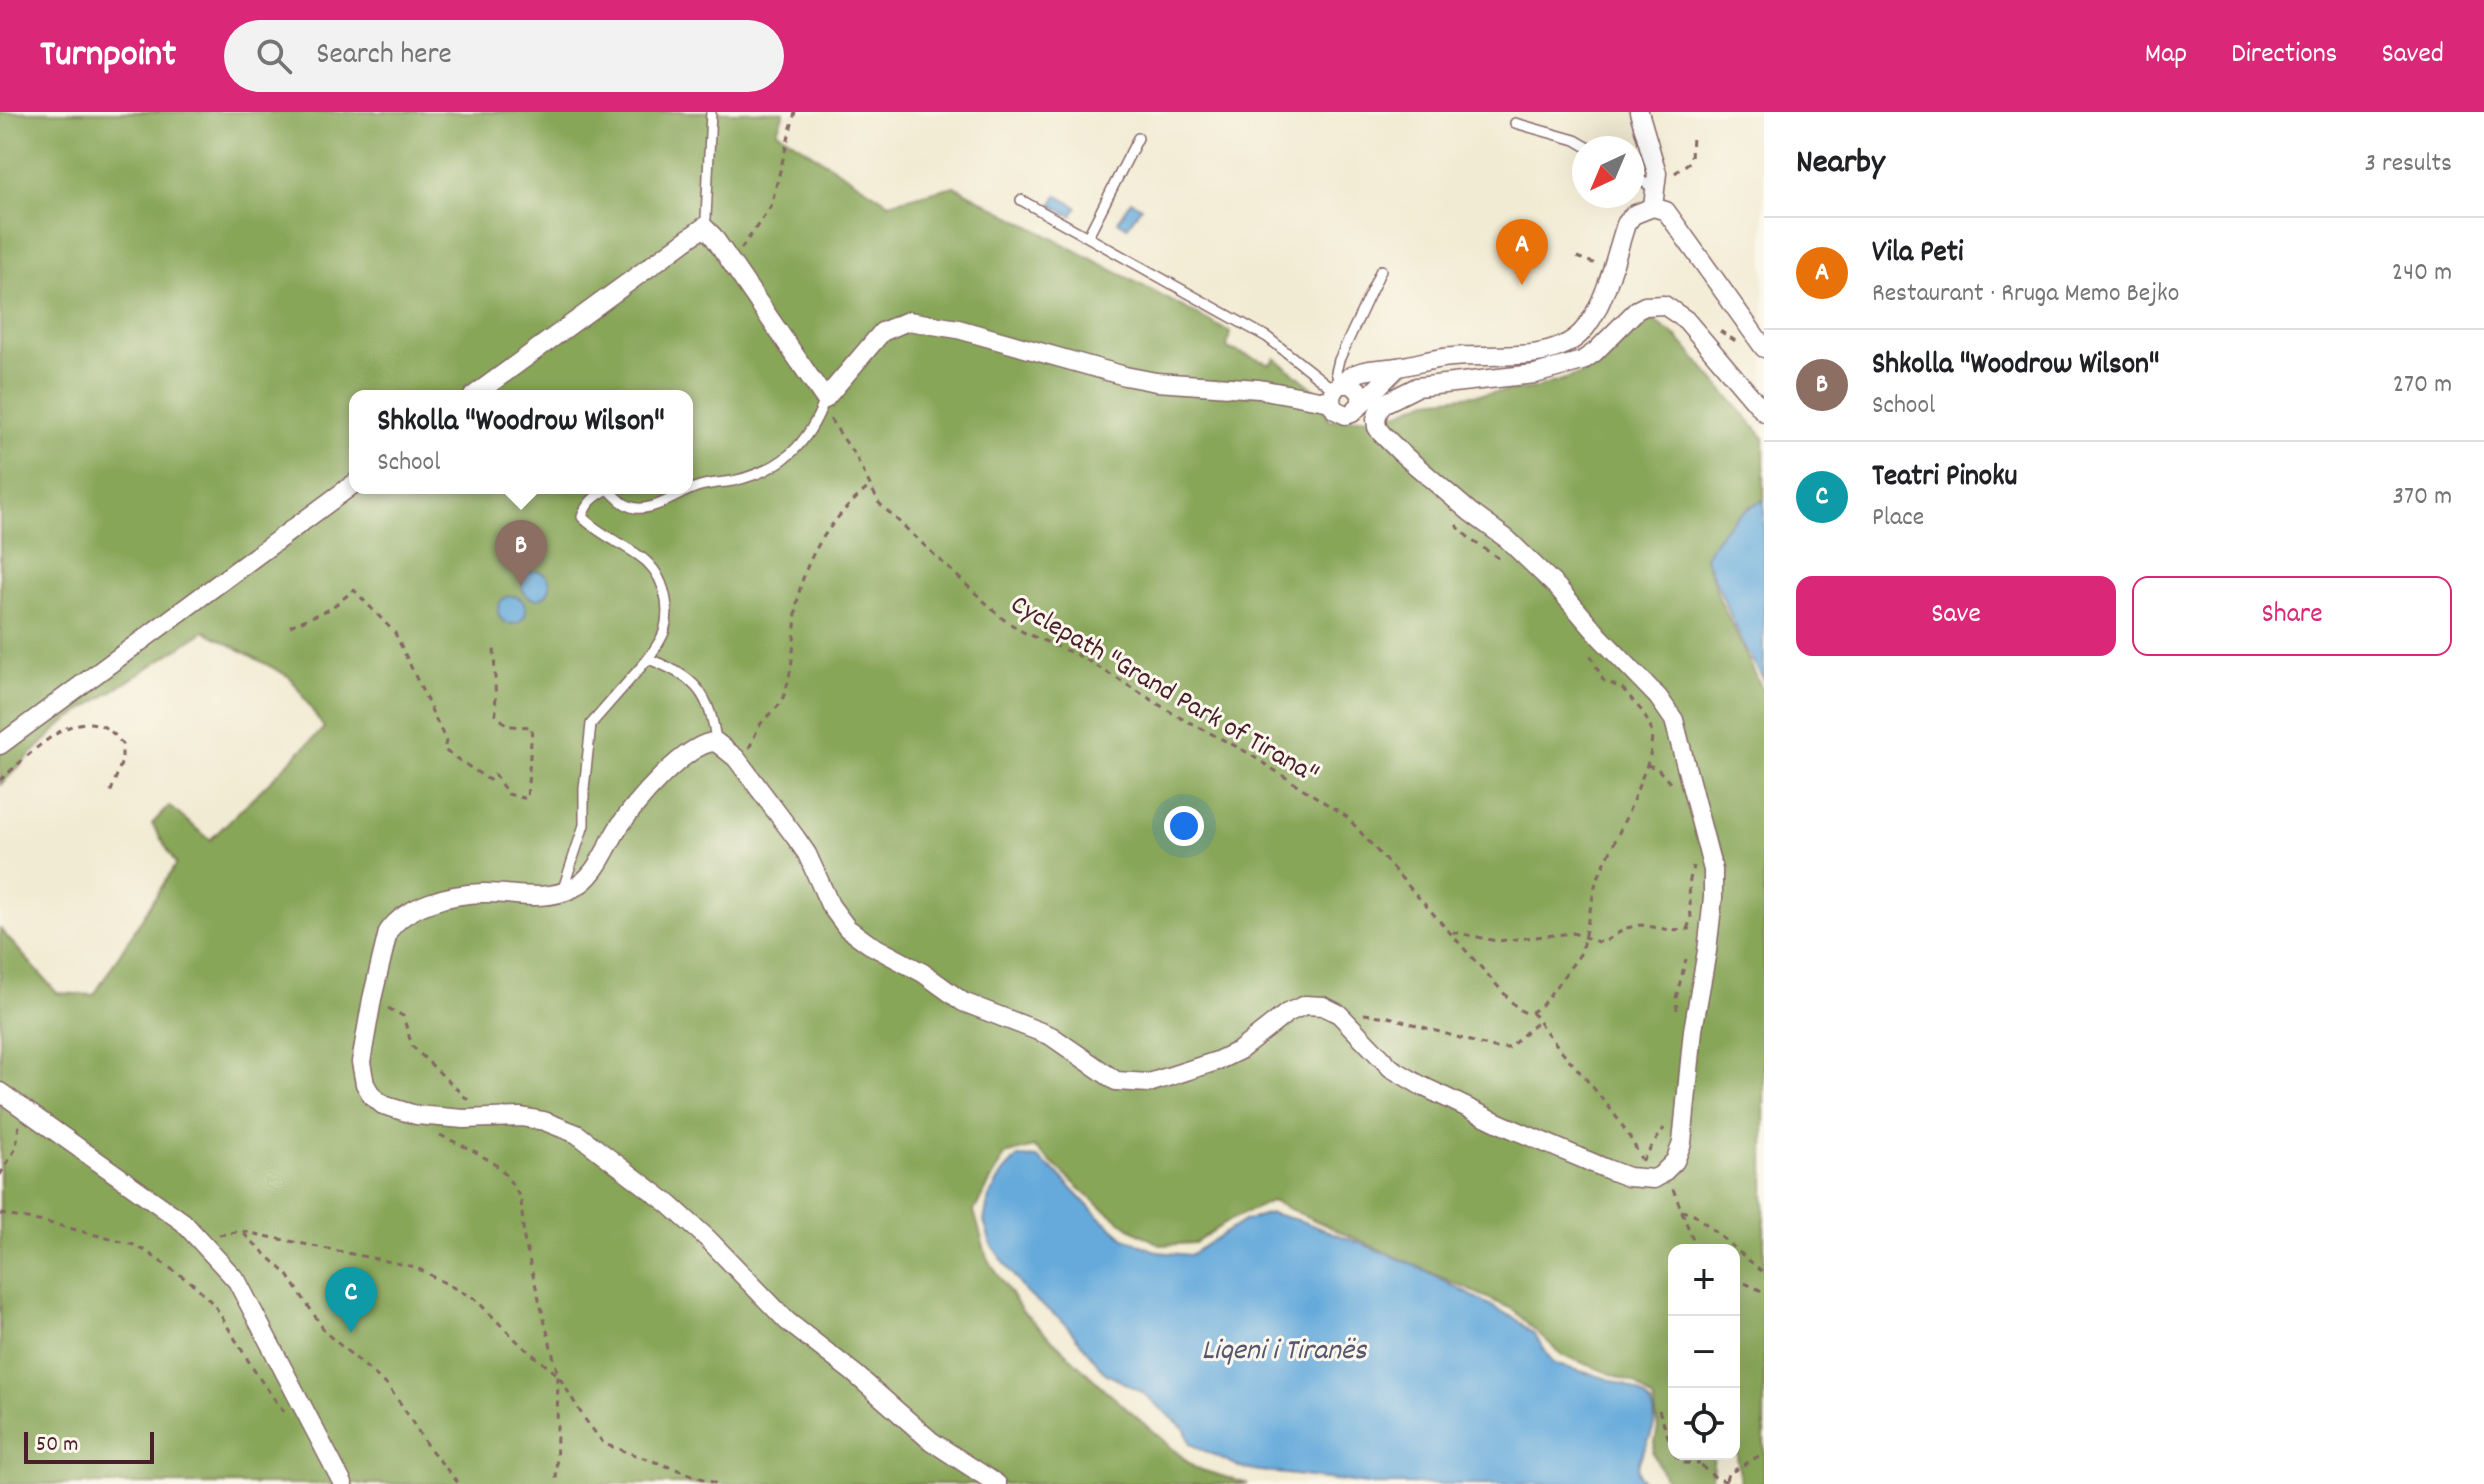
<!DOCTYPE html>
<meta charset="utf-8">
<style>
body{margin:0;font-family:Dekko,sans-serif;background:#f2f2f2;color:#202124}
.controls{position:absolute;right:24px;bottom:24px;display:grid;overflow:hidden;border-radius:16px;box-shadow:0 8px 32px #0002}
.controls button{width:72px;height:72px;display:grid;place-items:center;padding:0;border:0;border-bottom:2px solid #e0e0e0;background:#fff;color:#202124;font:40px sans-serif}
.compass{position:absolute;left:1572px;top:24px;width:72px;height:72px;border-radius:50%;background:#fff;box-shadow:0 8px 32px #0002;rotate:224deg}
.scale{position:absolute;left:24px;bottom:20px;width:130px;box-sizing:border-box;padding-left:8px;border:4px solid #4a1f2b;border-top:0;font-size:22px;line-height:28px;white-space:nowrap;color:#4a1f2b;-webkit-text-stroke:6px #fbf7ec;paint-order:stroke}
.you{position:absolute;left:1184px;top:714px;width:28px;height:28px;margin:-20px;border:6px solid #fff;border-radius:50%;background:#1a73e8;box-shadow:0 0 0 12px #1a73e833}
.badge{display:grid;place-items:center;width:52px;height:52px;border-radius:50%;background:#db2777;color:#fff;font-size:26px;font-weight:700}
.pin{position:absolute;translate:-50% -66px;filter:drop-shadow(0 2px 4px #0008)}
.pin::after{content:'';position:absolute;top:42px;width:28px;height:24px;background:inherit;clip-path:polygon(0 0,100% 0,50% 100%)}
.popup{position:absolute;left:349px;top:278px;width:344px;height:104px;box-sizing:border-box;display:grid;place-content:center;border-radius:16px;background:#fff;filter:drop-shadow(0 2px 6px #0005);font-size:26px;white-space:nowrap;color:#757577}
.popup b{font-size:30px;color:#202124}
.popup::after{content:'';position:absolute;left:50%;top:100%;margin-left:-16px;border:16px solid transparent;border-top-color:#fff}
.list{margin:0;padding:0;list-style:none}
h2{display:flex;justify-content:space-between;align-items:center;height:104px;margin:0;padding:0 32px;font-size:34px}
h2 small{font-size:26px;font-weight:400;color:#757577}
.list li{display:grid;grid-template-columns:52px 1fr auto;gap:24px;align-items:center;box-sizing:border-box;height:112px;padding:0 32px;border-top:2px solid #e0e0e0}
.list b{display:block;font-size:30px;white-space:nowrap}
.list p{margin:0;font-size:26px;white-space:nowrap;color:#757577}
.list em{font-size:26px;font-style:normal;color:#757577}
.actions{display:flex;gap:16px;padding:24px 32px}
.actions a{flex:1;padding:18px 0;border:2px solid #db2777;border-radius:16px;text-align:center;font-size:28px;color:#db2777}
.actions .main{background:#db2777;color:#fff}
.icon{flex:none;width:44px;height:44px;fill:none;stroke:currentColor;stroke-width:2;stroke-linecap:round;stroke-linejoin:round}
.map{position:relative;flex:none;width:1764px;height:1372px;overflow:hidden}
header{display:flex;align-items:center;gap:48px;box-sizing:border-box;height:112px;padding:0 40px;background:#db2777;color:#fff}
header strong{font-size:38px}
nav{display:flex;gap:44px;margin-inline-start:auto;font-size:28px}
.search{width:560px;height:72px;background:#f2f2f2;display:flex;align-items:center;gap:20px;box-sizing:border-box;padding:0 28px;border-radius:44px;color:#757577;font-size:30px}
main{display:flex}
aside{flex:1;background:#fff}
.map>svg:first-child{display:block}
</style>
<header>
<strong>Turnpoint</strong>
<div class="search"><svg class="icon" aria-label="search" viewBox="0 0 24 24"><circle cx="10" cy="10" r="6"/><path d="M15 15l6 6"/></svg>Search here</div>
<nav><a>Map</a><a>Directions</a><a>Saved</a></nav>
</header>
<main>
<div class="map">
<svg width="1764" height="1372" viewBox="0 0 1764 1372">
<rect width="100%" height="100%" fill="#fbf7ec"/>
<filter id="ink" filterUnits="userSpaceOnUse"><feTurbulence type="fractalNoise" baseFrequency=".0125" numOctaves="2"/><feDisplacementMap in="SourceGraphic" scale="16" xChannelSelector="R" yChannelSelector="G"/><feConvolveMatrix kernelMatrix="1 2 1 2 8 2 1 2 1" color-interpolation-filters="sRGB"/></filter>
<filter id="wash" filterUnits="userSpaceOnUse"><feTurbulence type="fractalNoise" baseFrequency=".006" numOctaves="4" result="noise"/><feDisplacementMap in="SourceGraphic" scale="32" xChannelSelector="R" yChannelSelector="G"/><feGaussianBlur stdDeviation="1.8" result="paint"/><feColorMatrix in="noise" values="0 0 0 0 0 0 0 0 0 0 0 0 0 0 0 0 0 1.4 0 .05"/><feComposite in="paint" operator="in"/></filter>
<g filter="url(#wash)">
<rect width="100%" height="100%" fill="#f2ebd3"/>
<path fill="#88a658" stroke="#696242" stroke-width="2" fill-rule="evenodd" d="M 0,0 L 784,0 L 777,19 L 889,91 L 954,74 L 1230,220 L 1227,236 L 1270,252 L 1275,246 L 1314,277 L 1329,308 L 1393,303 L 1428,288 L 1536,276 L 1585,261 L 1651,207 L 1677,225 L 1764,326 L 1764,388 L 1750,394 L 1705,445 L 1720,488 L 1764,581 L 1764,1372 L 1741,1372 L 1734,1322 L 1734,1138 L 1674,1138 L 1674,1342 L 1714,1342 L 1711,1372 L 1674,1372 L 1665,1366 L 1653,1341 L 1658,1316 L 1654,1289 L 1635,1271 L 1562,1243 L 1512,1197 L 1272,1089 L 1230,1108 L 1195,1131 L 1161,1133 L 1131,1117 L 1096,1091 L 1034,1035 L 1005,1043 L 974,1099 L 987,1146 L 1022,1199 L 1103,1276 L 1195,1356 L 1248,1372 L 0,1372 L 0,817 L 57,881 L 94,883 L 176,752 L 152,712 L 169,694 L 210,728 L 324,616 L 290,565 L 205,519 L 62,612 L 0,673 ZM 355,284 L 687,284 L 687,376 L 355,376 Z"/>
<g fill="#66aadb" stroke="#586483" stroke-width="2">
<path d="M 1057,83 L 1077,95 L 1072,104 L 1051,93 Z"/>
<path d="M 1131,89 L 1141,95 L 1127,115 L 1118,109 Z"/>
<path d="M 1764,388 L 1764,568 L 1745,536 L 1705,445 C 1718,420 1738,400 1764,388 Z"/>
<circle cx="536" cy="473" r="14"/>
<circle cx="512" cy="498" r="14"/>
<path d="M 1018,1045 L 1037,1046 L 1059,1063 L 1091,1097 L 1124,1126 L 1158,1140 L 1190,1143 L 1244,1109 L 1270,1101 L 1301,1109 L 1365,1133 L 1414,1153 L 1514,1206 L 1534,1222 L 1553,1251 C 1581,1262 1633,1267 1650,1291 C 1667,1316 1632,1344 1639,1362 C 1640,1366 1644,1369 1646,1372 L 1369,1372 L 1244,1357 L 1190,1332 L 1185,1317 L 1142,1280 L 1105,1261 L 1065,1211 L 1026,1181 L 991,1132 L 984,1109 L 989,1085 L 1003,1061 Z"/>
</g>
</g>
<g filter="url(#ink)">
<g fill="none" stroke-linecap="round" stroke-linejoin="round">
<defs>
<g id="lane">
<path d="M 1515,11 L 1575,28 L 1589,36"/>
<path d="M 1632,63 L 1655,77"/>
<path d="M 1021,88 L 1267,225 L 1334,278"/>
<path d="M 706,106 L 711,0"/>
<path d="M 1088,124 L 1138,26"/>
<path d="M 1340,272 L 1336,260 L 1339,248 L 1381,158"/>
<path d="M 648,547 C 653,539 661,529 664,520 C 672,492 663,459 638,443 C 619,430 599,422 582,405 C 586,391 595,384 608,377 C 614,382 620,390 627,393 C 648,405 677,381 697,375 C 709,371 721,371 733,369 C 782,358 808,333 825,287"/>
<path d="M 562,780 L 584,713 L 584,677 L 591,612 L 648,547 C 693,563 711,581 716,630"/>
</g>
<g id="street">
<path d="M 1639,0 L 1657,61 L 1653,95"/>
<path d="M 1342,272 C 1357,255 1377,258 1398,255 C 1417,252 1434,246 1453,245 C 1494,241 1558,253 1586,215 C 1607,187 1615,145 1626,112 L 1633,103 L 1653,95 L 1666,99 L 1764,236"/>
<path d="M 473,284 L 704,115 L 713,124 L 825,287 L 882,220 L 908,209 L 958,217 L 1125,264 L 1156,270 L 1259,277 L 1331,290"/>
<path d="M 1361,293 L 1361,281 L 1352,272 L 1340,272 C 1331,279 1328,288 1335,298 L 1346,303 L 1352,301 L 1398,255"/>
<path d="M 0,633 L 355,371"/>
<path d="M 0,980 L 183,1110 L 237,1169 L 343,1372"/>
<path d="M 997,1372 L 931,1329 L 855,1262 L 787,1209 L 708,1127 L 669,1092 L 577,1022 L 544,1009 L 521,1005 L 464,1007 L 416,1003 L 383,993 L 372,984 L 365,972 L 361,950 L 372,887 L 388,820 C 406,793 450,782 482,781 C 512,780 543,791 573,776 C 595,766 605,738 617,718 C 632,694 687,629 716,630 L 736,646 L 796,726 L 807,742 L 830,793 L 847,816 L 869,832 L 923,861 L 963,890 L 1051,924 L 1116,969 L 1149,971 L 1217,949 L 1240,938 L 1287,901 L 1305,893 L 1323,894 L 1339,902 L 1391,956 L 1420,973 L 1501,1012 L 1607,1057 L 1628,1065 L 1654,1067 L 1661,1063 L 1675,1049 L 1682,1031 L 1693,918 L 1707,839 L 1713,786 L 1713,758 L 1674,608 L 1658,585 L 1600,525 L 1558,476 L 1507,427 L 1470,400 L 1400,340 L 1381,321 L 1377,315 L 1376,307 L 1379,298 L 1385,291 L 1417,275 L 1535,262 L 1582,249 L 1595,240 L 1637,198 L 1645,194 L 1664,193 L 1686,208 L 1764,300"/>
</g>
</defs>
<use href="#lane" stroke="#856666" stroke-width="12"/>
<use href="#street" stroke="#856666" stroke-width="21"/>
<g stroke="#856666" stroke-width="3" stroke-dasharray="6 6" stroke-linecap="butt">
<path d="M 1675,61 L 1691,49 L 1692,21"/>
<path d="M 741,137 L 771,94 L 795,0"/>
<path d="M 1577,145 L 1596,152"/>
<path d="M 1720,219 L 1737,230"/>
<path d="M 830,307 L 856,345 L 879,391 L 1003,507 L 1023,520 L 1082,545 L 1179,605 L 1243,638 L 1347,705 L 1518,897 L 1526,901 L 1532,900 L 1542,893 L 1581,841 L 1596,770 L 1628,701 L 1650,645 L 1652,624 L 1650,613 L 1641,598 L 1623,577 L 1603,568 L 1590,542"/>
<path d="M 1456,413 L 1471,428 L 1500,447"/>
<path d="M 290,514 L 330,497 L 354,478 L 395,521 L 446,629 L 444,638 L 489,668 L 494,662 L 508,682 L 527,687 L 532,615 L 508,614 L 496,603 L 494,532"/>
<path d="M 749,636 C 753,628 756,620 760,613 C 766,603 779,597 783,586 C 793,560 794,528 796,501 C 800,450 831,406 870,374"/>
<path d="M 1647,653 L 1657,656 L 1671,672"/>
<path d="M 0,668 C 32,642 85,578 122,632 L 122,649 L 110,682"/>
<path d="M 1687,817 L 1691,807 L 1689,772 L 1693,754"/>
<path d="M 1453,820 L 1497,829 L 1573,821 L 1598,830 L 1607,828 L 1626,816 L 1641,813 L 1670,818 L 1690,817"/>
<path d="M 388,896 L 403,904 L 412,934 L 469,989"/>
<path d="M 1677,898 L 1676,886 L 1686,847"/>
<path d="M 1532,900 C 1565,950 1616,991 1641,1047"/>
<path d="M 1364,902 L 1389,905 L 1494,936 L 1509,936 L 1537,910"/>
<path d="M 440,1023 L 474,1039 L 495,1052 L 507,1064 L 521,1087 L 524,1127 L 558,1263 L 556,1372"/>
<path d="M 1642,1049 L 1664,1016"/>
<path d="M 0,1063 L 16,1036 L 19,1013"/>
<path d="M 1673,1077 L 1697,1138"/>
<path d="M 1681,1099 L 1694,1102 L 1764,1161"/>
<path d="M 0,1102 L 49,1111 L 134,1133 L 147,1140 L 196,1174 L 215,1194 L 257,1263 L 284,1300"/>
<path d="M 244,1122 L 288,1163 L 326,1221 L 387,1273 L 403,1295 L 426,1332 L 459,1372"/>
<path d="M 219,1123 L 241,1119 L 415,1155 L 475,1187 L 522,1234 L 558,1263 L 584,1306 L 604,1332 L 718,1372"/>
<path d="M 1734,1166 L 1764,1180"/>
<path d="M 1659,1298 L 1674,1342"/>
<path d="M 1698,1342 C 1701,1361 1717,1367 1734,1372"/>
<path d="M 1675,1343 L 1684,1351 L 1700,1352"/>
<path d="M 1726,1368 L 1728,1362 L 1764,1341"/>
</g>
<use href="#lane" stroke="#fff" stroke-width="9"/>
<use href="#street" stroke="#fff" stroke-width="18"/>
</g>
</g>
<g text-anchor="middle" stroke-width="6" stroke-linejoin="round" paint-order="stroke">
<g font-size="28" fill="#4a1f2b" stroke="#fbf7ec">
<text transform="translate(1166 575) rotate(30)" y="10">Cyclepath "Grand Park of Tirana"</text>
</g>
<g font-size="30" font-style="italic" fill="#555771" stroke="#fbf7ec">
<text x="1284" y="1246">Liqeni i Tiranës</text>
</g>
</g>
</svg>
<div class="controls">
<button>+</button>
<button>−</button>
<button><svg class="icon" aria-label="locate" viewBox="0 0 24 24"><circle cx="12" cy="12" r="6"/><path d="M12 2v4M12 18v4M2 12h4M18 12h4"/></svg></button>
</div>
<svg class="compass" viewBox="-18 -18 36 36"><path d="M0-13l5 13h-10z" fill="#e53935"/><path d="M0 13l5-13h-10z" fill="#757577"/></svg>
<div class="scale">50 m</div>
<div class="you"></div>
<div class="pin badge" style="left:1522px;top:173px;background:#e8710a">A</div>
<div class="pin badge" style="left:521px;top:474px;background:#8d6e63">B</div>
<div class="popup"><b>Shkolla &quot;Woodrow Wilson&quot;</b>School</div>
<div class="pin badge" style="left:351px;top:1221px;background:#0f9aa8">C</div>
</div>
<aside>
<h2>Nearby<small>3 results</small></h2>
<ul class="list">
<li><span class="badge" style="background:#e8710a">A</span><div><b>Vila Peti</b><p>Restaurant · Rruga Memo Bejko</p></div><em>240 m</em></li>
<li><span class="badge" style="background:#8d6e63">B</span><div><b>Shkolla &quot;Woodrow Wilson&quot;</b><p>School</p></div><em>270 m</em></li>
<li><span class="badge" style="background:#0f9aa8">C</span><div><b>Teatri Pinoku</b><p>Place</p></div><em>370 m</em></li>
</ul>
<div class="actions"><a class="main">Save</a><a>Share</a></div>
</aside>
</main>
